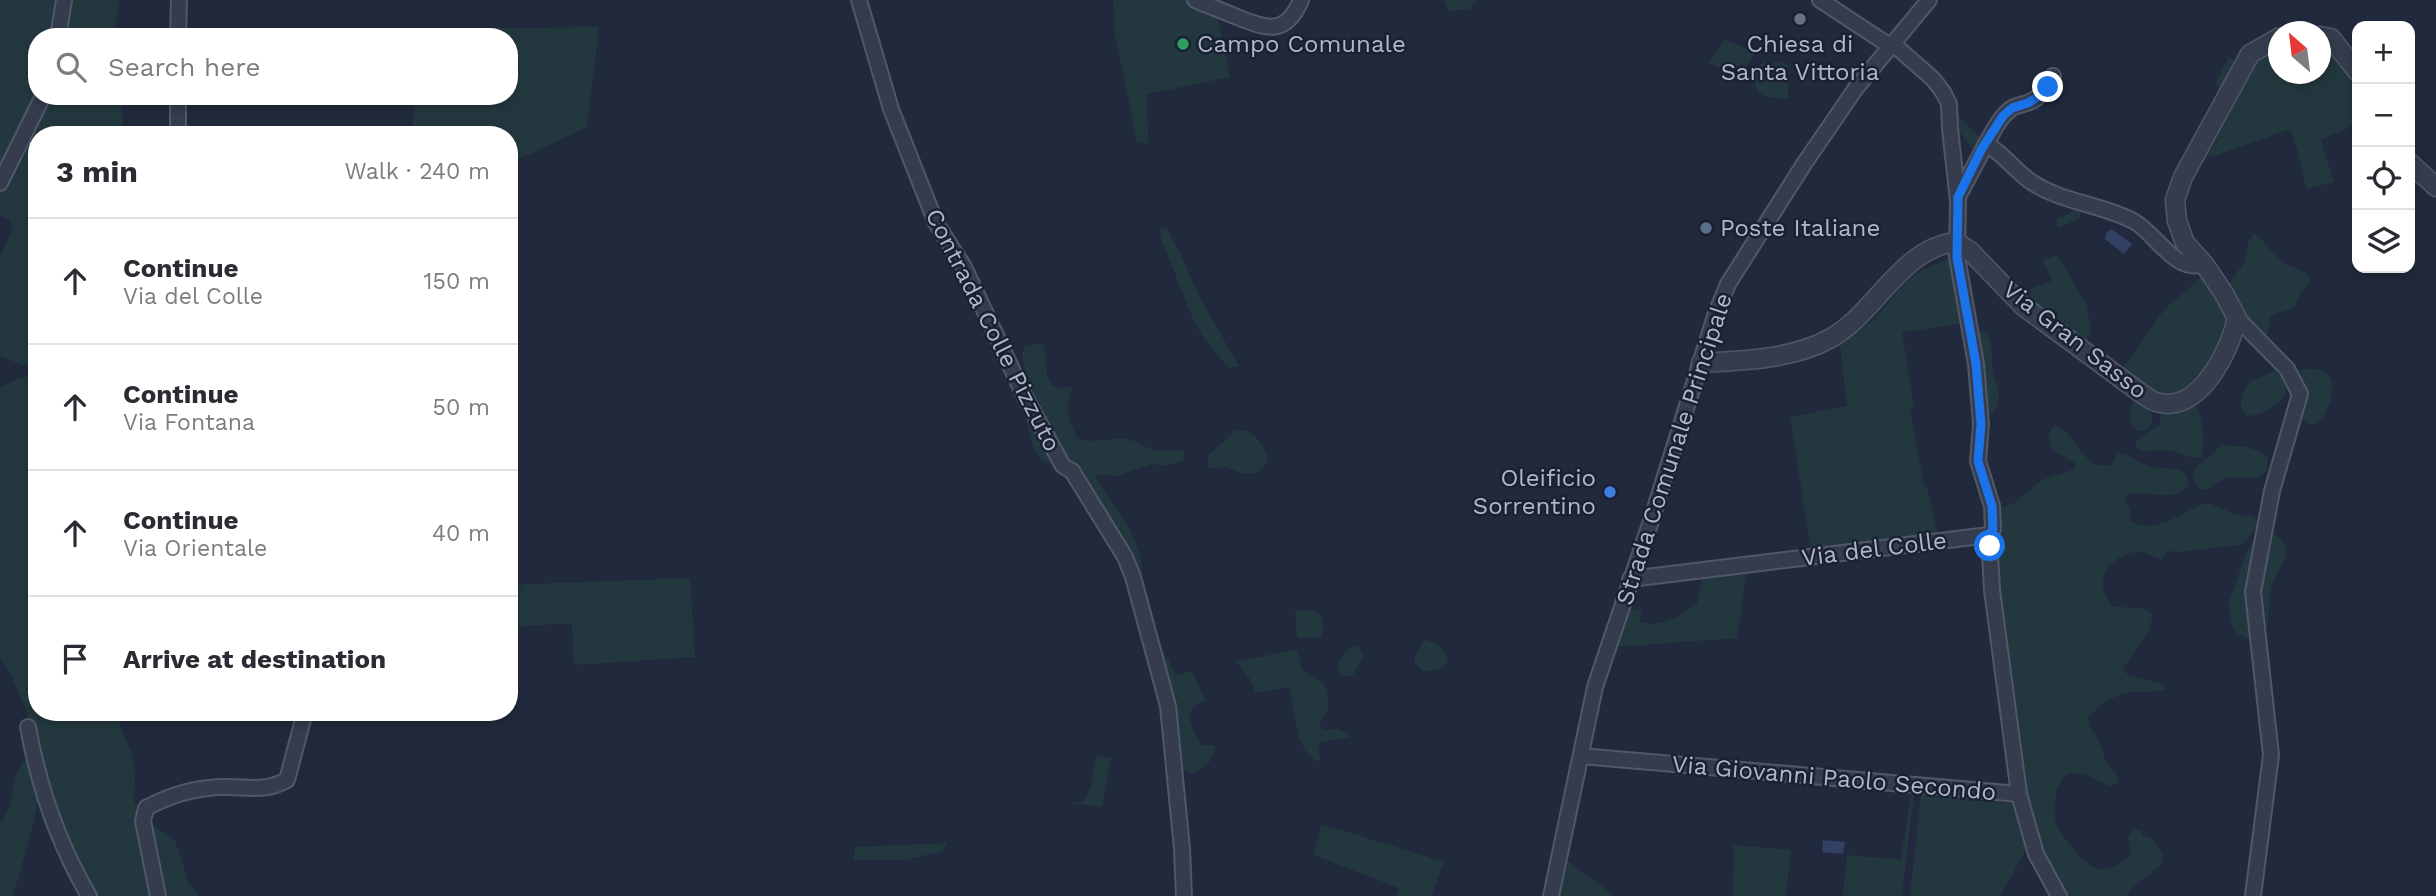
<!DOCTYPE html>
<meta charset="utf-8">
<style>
body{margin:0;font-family:"Work Sans",sans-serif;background:#f2f2f3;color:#2b2b33}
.controls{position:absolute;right:21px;top:21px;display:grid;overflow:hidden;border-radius:14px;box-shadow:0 4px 10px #0003}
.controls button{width:63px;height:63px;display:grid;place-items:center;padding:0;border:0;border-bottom:2px solid #e1e1e2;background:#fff;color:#2b2b33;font:35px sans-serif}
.compass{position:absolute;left:2268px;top:21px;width:63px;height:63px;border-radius:50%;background:#fff;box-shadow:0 4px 10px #0003;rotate:332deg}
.stop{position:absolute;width:21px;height:21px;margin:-16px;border:5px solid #1a73e8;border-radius:50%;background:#fff}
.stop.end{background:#1a73e8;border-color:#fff;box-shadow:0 2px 7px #0008}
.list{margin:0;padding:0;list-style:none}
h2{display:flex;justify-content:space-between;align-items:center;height:91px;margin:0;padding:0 28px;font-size:30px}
h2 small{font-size:23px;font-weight:400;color:#7c7c81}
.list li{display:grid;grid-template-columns:46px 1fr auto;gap:21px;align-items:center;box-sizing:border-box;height:126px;padding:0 28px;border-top:2px solid #e1e1e2}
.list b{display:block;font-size:26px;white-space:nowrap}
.list p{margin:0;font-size:23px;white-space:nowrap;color:#7c7c81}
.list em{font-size:23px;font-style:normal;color:#7c7c81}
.icon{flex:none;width:38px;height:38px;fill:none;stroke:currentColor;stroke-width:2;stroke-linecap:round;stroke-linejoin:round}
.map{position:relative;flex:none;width:2436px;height:896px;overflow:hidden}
.search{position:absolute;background:#fff;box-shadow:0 4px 10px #0003;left:28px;top:28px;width:490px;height:77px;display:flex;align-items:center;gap:18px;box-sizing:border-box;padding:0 24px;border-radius:28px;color:#7c7c81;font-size:26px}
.panel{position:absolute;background:#fff;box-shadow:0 4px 10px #0003;left:28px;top:126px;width:490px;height:595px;border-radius:28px}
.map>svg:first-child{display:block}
</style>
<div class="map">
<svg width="2436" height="896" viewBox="0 0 2436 896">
<rect width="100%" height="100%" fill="#212a3d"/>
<g fill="#23383e">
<path d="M 0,0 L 119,0 L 114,37 L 37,37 L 37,96 L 122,96 L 123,135 L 37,135 L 37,370 L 0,356 L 0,256 L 13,228 L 10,220 L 0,216 Z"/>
<path d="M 1113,0 L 1189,0 L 1217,12 L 1230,77 L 1147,94 L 1148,143 L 1137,142 L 1115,34 Z"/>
<path d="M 1444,0 L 1478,0 L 1469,9 L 1448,11 Z"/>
<path d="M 599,27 L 587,127 L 519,159 L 509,159 L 509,135 L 412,135 L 415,96 L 509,96 L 509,37 L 420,37 L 421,29 Z"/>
<path d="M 1724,39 L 1755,52 L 1741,77 L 1709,63 Z"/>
<path d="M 2278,42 L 2278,74 L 2320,74 L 2321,42 L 2325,44 L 2357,81 L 2357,123 L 2321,140 L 2334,182 L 2306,189 L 2299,155 L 2290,129 L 2206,159 L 2262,52 Z"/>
<path d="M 2229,57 L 2236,62 L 2234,73 L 2226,89 L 2215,84 Z"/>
<path d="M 1774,62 L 1788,65 L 1788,98 C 1765,100 1752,94 1753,70 L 1763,63 Z"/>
<path d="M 1955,113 L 1980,138 L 1975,152 L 1955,126 Z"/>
<path d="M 2076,208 L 2081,211 L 2080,217 L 2062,227 L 2057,227 L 2057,219 L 2069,214 Z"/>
<path d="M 1166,227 L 1183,259 L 1196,290 L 1239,367 L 1228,367 L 1203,337 L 1193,319 L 1162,241 L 1159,230 Z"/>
<path d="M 2255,233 L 2283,263 L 2306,273 L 2311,282 L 2300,293 L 2294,308 L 2274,314 L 2270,317 L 2267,337 L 2251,328 L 2227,287 L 2245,261 L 2248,242 Z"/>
<path d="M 2057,255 L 2086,304 L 2091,329 L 2086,346 L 2029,304 L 2031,289 L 2052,281 L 2043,260 Z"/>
<path d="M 1954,258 L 1965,323 L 1902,332 L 1914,408 L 1910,409 L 1924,486 L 1927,486 L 1938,536 L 1811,551 L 1790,417 L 1847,406 L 1840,345 C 1852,336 1866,328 1876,317 C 1904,286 1911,269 1954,258 Z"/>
<path d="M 2204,275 L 2229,315 C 2221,341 2199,400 2164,397 C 2148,395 2133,381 2120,372 L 2164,310 Z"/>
<path d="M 1978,331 L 1983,331 C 1996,343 1990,359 1993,374 C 1995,381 1999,388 1999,396 C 1998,405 1995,410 1990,416 L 1984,404 L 1975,332 Z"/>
<path d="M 1039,343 L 1044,345 L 1047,376 L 1051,385 L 1061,388 L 1072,387 C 1068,399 1067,409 1070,421 C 1071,428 1075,430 1076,437 C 1094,446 1112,435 1130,440 C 1137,441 1144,447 1151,449 C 1162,453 1172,449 1183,451 L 1185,457 L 1182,461 L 1165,466 L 1153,464 L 1116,476 L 1094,474 C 1111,506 1142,533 1142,573 L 1138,575 L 1074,471 L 1057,463 L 1045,463 L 1034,450 L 1024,411 L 1028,386 L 1022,354 L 1025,346 Z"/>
<path d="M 2307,369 C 2313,369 2324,369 2328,374 C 2340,386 2326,417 2315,425 L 2309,424 L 2300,418 L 2297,371 Z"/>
<path d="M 2274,371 C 2303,391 2271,414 2247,416 C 2236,407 2241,389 2252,381 C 2259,377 2267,375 2274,371 Z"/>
<path d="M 26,376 L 37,380 L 37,712 L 116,712 L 131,753 L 135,775 L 134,800 L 141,817 L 175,840 L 188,882 L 199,896 L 97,896 L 80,865 L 54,809 L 27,713 L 11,674 L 0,657 L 0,387 Z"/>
<path d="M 2133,400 L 2151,412 C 2155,422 2150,431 2138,431 C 2127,424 2128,412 2133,400 Z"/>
<path d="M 2195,403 C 2202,416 2207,444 2201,457 L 2189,457 L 2171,450 L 2141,451 L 2136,446 L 2136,441 L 2159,425 L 2162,409 Z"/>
<path d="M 2055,425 C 2078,433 2081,471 2111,465 L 2118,453 C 2132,455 2137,462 2149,466 C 2163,470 2175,465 2187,476 L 2188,486 C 2168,504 2152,489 2128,494 L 2125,502 L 2129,507 L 2131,521 L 2139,525 L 2153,526 L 2167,522 L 2202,504 L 2211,504 L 2236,515 L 2254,516 L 2258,525 L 2243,544 L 2181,552 L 2167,551 L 2162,560 C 2155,558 2147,553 2141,552 C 2122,551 2101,566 2103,586 C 2103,592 2109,600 2112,607 L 2144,608 L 2153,615 L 2148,633 L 2123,669 L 2128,675 L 2163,684 L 2165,689 C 2154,693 2148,691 2137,692 C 2115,693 2101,703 2088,718 L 2090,727 L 2096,735 L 2106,762 L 2117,775 L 2118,782 L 2111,786 C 2097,782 2086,771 2071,773 C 2055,775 2051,813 2057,825 C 2061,835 2068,842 2075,851 C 2087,865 2096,874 2116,866 C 2121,864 2130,857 2130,852 C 2131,847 2128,841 2128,836 L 2134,830 L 2141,831 L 2142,836 C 2156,837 2156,846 2164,854 L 2161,865 L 2134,886 L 2127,896 L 2056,896 L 2030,843 L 2000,896 L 1910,896 L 1921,795 L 2018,804 L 2002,650 L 1993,510 L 2013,504 L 2042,480 L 2075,469 L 2075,463 L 2051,449 L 2048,434 Z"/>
<path d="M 1245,430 C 1258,437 1264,445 1268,459 C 1255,482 1244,473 1224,467 L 1217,469 L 1207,467 L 1208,456 L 1235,431 Z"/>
<path d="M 2222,446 C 2238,445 2254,447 2267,456 L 2267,470 L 2259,478 L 2228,477 L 2210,488 L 2201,490 L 2193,479 L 2195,467 C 2208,461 2211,452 2222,446 Z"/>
<path d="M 2259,531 C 2268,531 2273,531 2280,538 C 2294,555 2277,568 2272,585 C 2266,603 2272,622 2263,640 L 2255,642 L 2238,634 L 2232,627 L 2229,602 L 2247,551 Z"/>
<path d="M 1747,570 L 1737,638 L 1613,647 L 1627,608 L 1642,611 L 1639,622 C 1663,628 1678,617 1697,604 L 1703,576 Z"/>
<path d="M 690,578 L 695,657 L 574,665 L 572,623 L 509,627 L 509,585 Z"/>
<path d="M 1295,611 L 1313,611 L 1321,615 L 1324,628 L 1320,637 L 1297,638 Z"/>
<path d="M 1155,634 L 1176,675 L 1192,671 L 1206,701 C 1179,706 1192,728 1201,745 L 1216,745 C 1213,762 1205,768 1190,775 L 1186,769 L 1180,772 Z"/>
<path d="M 1424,640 C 1438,644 1443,646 1448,659 C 1442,671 1434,671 1423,671 L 1415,663 L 1415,656 Z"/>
<path d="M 1351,646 L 1358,647 L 1364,655 L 1353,675 L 1345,676 L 1339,672 L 1338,662 Z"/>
<path d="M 1297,649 L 1302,669 C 1323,685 1329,679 1328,711 L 1319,723 L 1323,730 L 1339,729 L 1350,737 L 1318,743 L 1320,762 C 1294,753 1295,710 1290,687 L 1256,693 L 1250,679 L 1237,662 Z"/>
<path d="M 29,756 L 39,791 L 34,821 L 13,896 L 0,896 L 0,823 C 17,806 9,769 29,756 Z"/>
<path d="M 1096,756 L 1111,758 L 1102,807 L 1072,803 L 1084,801 L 1091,787 Z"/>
<path d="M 1911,794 L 1914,794 L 1902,896 L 1843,896 L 1847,855 L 1901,860 Z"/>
<path d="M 1321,824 L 1444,862 L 1431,896 L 1396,896 L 1399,888 L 1314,855 Z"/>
<path d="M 947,843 L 942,851 L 906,860 L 854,860 L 855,847 Z"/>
<path d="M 1734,845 L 1791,850 L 1786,896 L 1733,896 Z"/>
<path d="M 1563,858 L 1615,896 L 1554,896 Z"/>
</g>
<g fill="#324064">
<path d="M 2112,229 L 2132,244 L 2124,254 L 2105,239 L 2107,232 Z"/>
<path d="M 1823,840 L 1845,842 L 1843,854 L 1822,852 Z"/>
</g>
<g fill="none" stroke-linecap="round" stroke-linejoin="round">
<defs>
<g id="minor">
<path d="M 859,0 L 891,109 L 936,223 L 964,267 L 1023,393 L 1063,466 L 1072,471 L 1125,557 L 1133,577 L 1168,706 L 1182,849 L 1184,896"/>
<path d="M 1195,0 C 1209,6 1223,11 1237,17 C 1267,29 1286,36 1301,0"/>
<path d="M 1820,0 L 1890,46"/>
<path d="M 58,37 L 64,0"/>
<path d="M 178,37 L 179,0"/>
<path d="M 178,135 L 178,96"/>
<path d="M 1986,144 C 1993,132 2000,116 2012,108 C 2017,105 2022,105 2027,103 C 2040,99 2047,87 2053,76"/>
<path d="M 0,183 L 43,96"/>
<path d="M 1958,197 L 1986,144 C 2003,153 2014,170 2030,181 C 2061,203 2103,204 2135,222 C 2157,235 2176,274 2204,264"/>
<path d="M 2237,318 L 2287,369 L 2300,394 L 2272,491 L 2253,592 L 2271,755 L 2253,896"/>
<path d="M 1989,535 L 1992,590 L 2019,794"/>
<path d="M 1630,579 L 1989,535 L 1993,529 L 1992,506 L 1978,461 L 1981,424 L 1976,364 L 1957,257 L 1958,201 L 1950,129 L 1949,104 L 1943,92 L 1933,79 L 1892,43"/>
<path d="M 28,727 C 39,788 58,843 89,896"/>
<path d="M 1581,756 L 2019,794 L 2036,854 L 2059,896"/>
<path d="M 158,896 L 143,821 L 146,808 C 170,795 194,788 221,787 C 246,786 263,793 287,780 L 305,712"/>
<path d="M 1551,896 L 1595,687 L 1651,521 L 1715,316 L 1728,284 L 1804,164 L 1856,88 L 1929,0"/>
</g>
<g id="tertiary">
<path d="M 2320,36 L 2331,38 L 2357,71"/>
<path d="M 2410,163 L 2436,187"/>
<path d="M 1701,363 C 1744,360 1792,360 1831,338 C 1876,313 1901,248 1956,242 L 1970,251 L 2023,306 L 2142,394 C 2146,396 2151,401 2156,402 C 2199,416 2230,350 2237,318 L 2223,292 L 2204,264 L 2185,243 L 2177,221 L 2175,200 L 2183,177 L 2250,54 L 2278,38"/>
</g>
</defs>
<use href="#minor" stroke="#505768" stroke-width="18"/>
<use href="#tertiary" stroke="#505768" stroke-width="21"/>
<use href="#minor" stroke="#353c4d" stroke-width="14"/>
<use href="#tertiary" stroke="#353c4d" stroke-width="18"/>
</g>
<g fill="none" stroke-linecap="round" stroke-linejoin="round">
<path stroke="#1a73e8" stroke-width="9" d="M 1990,546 L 1989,535 L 1993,529 L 1992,506 L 1978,461 L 1981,424 L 1976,364 L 1957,257 L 1958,197 L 1981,150 L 2003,116 L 2012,108 L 2028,103 L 2039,96 L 2048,87"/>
</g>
<circle fill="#6b7280" stroke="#1a2132" stroke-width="2.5" cx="1800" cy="19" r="7"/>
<circle fill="#2e9e5b" stroke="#1a2132" stroke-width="2.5" cx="1183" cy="44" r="7"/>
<circle fill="#5c6f8a" stroke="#1a2132" stroke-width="2.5" cx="1706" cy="228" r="7"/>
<circle fill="#3f7fe0" stroke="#1a2132" stroke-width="2.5" cx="1610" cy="492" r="7"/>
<g text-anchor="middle" stroke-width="5" stroke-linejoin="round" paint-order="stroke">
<g font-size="24" fill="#b1b7c9" stroke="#1a2132" text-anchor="start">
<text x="1197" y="52">Campo Comunale</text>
<text x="1800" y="52" text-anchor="middle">Chiesa di<tspan x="1800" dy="28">Santa Vittoria</tspan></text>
<text x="1720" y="236">Poste Italiane</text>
<text x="1596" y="486" text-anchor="end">Oleificio<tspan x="1596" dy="28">Sorrentino</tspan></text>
</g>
<g font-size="24" fill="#b1b7c9" stroke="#1a2132">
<text transform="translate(993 330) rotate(63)" y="8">Contrada Colle Pizzuto</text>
<text transform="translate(2075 340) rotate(38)" y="8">Via Gran Sasso</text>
<text transform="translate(1674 449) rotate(-72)" y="8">Strada Comunale Principale</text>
<text transform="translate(1874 549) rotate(-7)" y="8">Via del Colle</text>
<text transform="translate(1834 778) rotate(5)" y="8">Via Giovanni Paolo Secondo</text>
</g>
</g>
</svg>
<div class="controls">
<button>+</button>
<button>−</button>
<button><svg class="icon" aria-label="locate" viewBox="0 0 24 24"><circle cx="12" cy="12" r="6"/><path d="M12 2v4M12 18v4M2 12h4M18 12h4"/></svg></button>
<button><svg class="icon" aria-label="layers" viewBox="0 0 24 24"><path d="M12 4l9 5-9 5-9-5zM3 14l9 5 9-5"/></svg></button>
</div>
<svg class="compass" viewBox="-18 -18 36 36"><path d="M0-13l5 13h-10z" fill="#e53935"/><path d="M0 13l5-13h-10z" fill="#7c7c81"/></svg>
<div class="stop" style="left:1990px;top:546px"></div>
<div class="stop end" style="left:2048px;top:87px"></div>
<div class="search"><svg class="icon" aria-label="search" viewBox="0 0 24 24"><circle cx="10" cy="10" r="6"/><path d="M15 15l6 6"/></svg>Search here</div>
<section class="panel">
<h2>3 min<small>Walk · 240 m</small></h2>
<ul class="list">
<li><svg class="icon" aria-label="ahead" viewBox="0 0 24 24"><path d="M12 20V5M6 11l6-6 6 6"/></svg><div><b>Continue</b><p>Via del Colle</p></div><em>150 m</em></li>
<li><svg class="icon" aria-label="ahead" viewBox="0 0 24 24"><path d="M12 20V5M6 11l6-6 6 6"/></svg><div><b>Continue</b><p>Via Fontana</p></div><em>50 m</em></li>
<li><svg class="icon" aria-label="ahead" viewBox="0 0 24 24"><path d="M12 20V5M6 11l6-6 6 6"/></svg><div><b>Continue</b><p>Via Orientale</p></div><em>40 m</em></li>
<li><svg class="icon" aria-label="arrive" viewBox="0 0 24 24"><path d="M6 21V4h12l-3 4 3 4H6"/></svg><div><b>Arrive at destination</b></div></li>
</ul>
</section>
</div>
